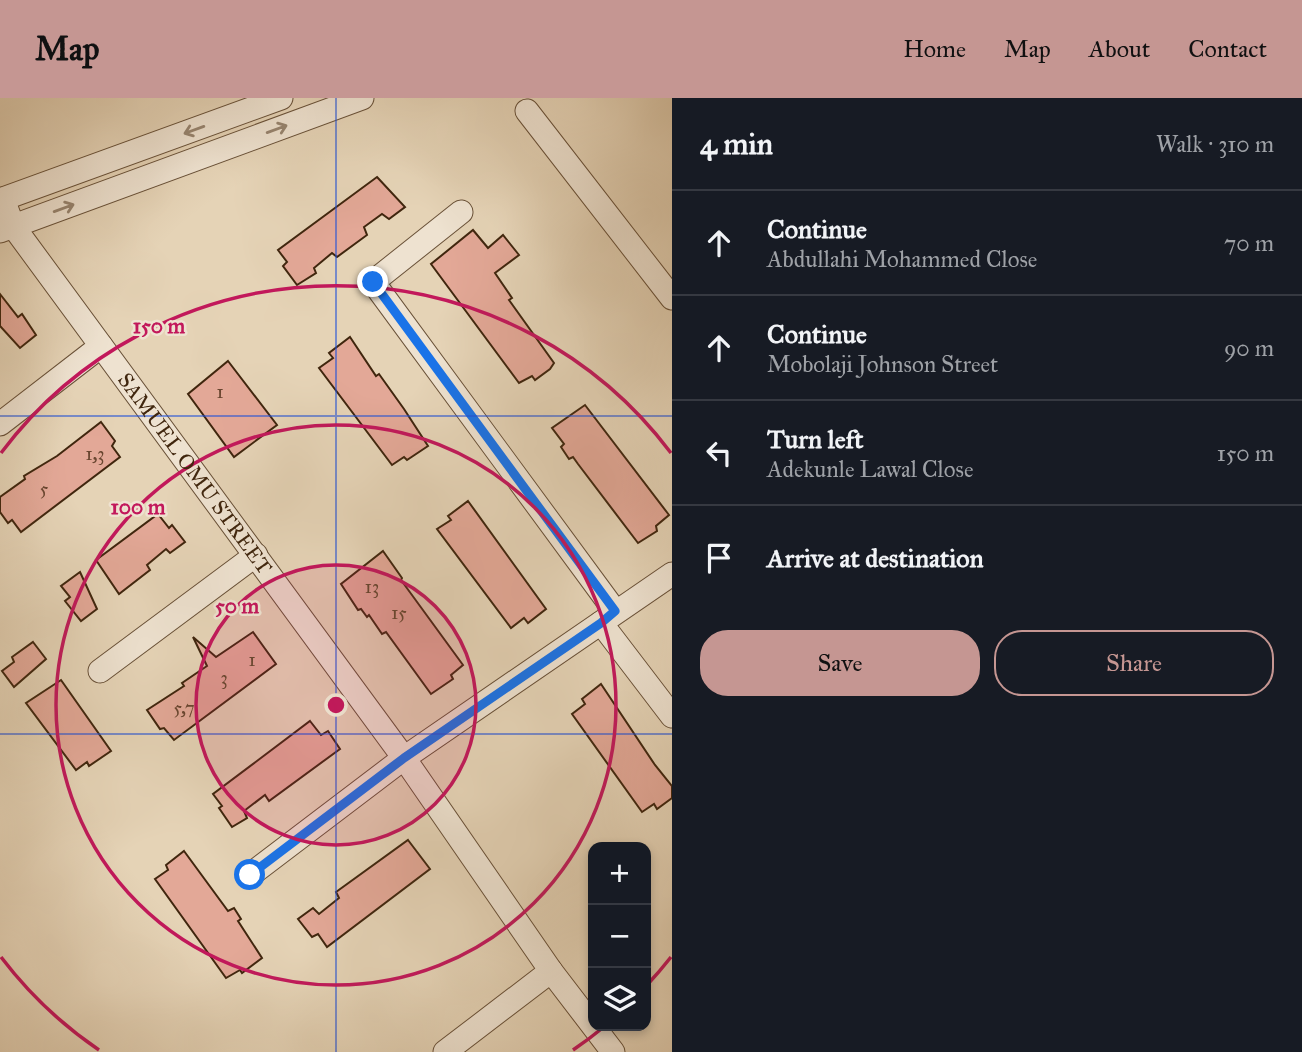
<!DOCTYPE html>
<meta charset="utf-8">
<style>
body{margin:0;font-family:"IM FELL Great Primer",serif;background:#20242c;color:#f1f3f6}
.controls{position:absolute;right:21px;bottom:21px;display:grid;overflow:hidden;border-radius:14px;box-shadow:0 4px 10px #0003}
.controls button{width:63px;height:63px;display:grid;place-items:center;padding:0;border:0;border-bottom:2px solid #363941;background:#171b24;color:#f1f3f6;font:35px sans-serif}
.stop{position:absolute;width:21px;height:21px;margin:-16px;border:5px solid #1a73e8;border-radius:50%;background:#fff}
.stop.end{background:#1a73e8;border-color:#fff;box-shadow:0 2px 7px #0008}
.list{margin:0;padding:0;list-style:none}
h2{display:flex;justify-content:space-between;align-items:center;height:91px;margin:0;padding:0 28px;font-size:30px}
h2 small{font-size:23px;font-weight:400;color:#9ea1a6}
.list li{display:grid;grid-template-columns:46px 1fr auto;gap:21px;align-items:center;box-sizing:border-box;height:105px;padding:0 28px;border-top:2px solid #363941}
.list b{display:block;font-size:26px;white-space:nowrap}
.list p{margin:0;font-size:23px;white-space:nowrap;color:#9ea1a6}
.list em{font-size:23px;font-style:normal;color:#9ea1a6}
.actions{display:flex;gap:14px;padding:21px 28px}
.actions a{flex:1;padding:16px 0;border:2px solid #c59692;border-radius:28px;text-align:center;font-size:24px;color:#c59692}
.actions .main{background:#c59692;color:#111}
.icon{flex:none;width:38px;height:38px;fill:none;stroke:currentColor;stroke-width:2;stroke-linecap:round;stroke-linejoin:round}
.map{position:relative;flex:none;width:672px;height:954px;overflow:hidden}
header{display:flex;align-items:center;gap:42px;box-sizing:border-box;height:98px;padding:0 35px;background:#c59692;color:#111}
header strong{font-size:33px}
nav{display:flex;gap:38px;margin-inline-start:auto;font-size:24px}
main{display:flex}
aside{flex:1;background:#171b24}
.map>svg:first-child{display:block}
</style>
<header>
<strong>Map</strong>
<nav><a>Home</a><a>Map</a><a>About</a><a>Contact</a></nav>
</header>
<main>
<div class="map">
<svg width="672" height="954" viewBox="0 0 672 954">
<rect width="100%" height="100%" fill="#e5d3b6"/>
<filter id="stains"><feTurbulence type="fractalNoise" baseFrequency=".00286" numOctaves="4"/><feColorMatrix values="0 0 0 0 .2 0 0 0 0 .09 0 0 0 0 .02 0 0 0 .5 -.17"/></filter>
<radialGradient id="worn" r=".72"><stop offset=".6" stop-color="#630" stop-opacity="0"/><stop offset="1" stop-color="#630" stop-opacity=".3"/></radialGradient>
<g fill="#e3a897" stroke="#40260e" stroke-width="2">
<path d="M 377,79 L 405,109 L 389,121 L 382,116 L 364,129 L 367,137 L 337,159 L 332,155 L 314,170 L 316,175 L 297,187 L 283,168 L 287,164 L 278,152 Z"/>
<path d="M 473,132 L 488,150 L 503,137 L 519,157 L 495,175 L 512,200 L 509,202 L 554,265 L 550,271 L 535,282 L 532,278 L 519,285 L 431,166 Z"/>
<path d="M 0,196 L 18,219 L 22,216 L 36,237 L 20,250 L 0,228 Z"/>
<path d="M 350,239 L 376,278 L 379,276 L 404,311 L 428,348 L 407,362 L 404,359 L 392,367 L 319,270 L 333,260 L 329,255 Z"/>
<path d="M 228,263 L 277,327 L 234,359 L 188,296 Z"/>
<path d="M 585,307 L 669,417 L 656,428 L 657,433 L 638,445 L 578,366 L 573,359 L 569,361 L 561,349 L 564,346 L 552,330 Z"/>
<path d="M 101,324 L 115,343 L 112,348 L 120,359 L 21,434 L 12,422 L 8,425 L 0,414 L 0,399 L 25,381 L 24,378 L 57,358 Z"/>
<path d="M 468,403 L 546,511 L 528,525 L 524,520 L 511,530 L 437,431 L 451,422 L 448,418 Z"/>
<path d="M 158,416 L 169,430 L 172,427 L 185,444 L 170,455 L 166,451 L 147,467 L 150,472 L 119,496 L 96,462 Z"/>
<path d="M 383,453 L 402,480 L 401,482 L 463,567 L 451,577 L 453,581 L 431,596 L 386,534 L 382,536 L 369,517 L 367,519 L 361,511 L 358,512 L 341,486 Z"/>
<path d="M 80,474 L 97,511 L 81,523 L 65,503 L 70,499 L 61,488 Z"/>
<path d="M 253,534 L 276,566 L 174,642 L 164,630 L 160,631 L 147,612 L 184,588 L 182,585 L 207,568 L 193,539 L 216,559 Z"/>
<path d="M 33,544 L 46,561 L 14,589 L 2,573 L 14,564 L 12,559 Z"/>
<path d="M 61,582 L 111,653 L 89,668 L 87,664 L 76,672 L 26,605 Z"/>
<path d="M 601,586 L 655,667 L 672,688 L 672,700 L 657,711 L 654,706 L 642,714 L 572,616 L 585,606 L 582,601 Z"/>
<path d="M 310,623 L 321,637 L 328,633 L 340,651 L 269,703 L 265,697 L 244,713 L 247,720 L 232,729 L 219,710 L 222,708 L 213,696 Z"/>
<path d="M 408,742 L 430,771 L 327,849 L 318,836 L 312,839 L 298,821 L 313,810 L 319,816 L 339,800 L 336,794 Z"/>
<path d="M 184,753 L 228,813 L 234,810 L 241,821 L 238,823 L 262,860 L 242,875 L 240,872 L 226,880 L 155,781 L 168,772 L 166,767 Z"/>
</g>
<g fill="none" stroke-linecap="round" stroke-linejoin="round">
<defs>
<g id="minor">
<path d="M 527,13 L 672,200"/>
<path id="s1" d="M 3,101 L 13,128 L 404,660 L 551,873 L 613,954"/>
<path d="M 0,102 L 281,0"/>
<path d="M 461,114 L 373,184 L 615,513"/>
<path d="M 0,133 L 362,0"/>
<path d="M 0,326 L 101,248"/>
<path d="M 601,525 L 672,618"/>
<path d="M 100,573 L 256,457"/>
<path d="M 250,777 L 404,660 L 672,476"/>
<path d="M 445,954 L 551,873"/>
</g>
</defs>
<use href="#minor" stroke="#695138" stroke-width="25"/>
<use href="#minor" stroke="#eee2d0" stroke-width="23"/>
</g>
<defs><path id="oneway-shaft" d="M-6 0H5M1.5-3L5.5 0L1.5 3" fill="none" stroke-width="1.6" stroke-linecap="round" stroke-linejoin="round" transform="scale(1.75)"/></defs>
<g stroke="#97846f">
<use href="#oneway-shaft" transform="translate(277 31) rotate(-20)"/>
<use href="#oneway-shaft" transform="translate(194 32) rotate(160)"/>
<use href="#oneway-shaft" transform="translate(64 110) rotate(-20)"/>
</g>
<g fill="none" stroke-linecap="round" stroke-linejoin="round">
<path stroke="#1a73e8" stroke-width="9" d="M 250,777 L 404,660 L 601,525 L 615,513 L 373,184"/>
</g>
<path fill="none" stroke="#1d4ed8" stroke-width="2" stroke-opacity="0.55" d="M 336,0 L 336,954M 0,318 L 672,318M 0,636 L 672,636"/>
<circle cx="336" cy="607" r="140" fill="#c2185b" fill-opacity=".12"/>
<g fill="none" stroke="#c2185b" stroke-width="3.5">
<circle cx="336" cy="607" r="140"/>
<circle cx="336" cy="607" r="280"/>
<path d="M671 859A419 419 0 0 1 647 887M605 928A419 419 0 0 1 573 952M99 952A419 419 0 0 1 1 859M1 355A419 419 0 0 1 671 355"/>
</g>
<g text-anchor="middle" stroke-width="5" stroke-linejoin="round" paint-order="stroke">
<g font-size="18" fill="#694630">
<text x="220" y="300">1</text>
<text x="95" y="362">1,3</text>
<text x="44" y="397">5</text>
<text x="372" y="495">13</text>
<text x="399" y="521">15</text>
<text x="252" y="568">1</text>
<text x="224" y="586">3</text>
<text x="184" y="616">5,7</text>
</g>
<g font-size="21" fill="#40260e" stroke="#eee2d0">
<text dy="7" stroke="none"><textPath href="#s1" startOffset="336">SAMUEL OMU STREET</textPath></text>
</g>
</g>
<circle cx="336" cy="607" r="10" fill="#c2185b" stroke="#eee2d0" stroke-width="3.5"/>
<g font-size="21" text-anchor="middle" font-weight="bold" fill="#c2185b" stroke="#eee2d0" stroke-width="5" stroke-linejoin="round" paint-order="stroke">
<text x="159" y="235">150 m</text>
<text x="138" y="416">100 m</text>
<text x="237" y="515">50 m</text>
</g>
<rect width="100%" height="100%" filter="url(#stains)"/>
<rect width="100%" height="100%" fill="url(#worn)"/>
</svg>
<div class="controls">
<button>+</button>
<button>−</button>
<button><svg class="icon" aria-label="layers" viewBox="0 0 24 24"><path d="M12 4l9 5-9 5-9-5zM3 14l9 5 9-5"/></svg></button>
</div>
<div class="stop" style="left:250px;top:777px"></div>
<div class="stop end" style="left:373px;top:184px"></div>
</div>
<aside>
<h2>4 min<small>Walk · 310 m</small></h2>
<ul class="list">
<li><svg class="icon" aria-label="ahead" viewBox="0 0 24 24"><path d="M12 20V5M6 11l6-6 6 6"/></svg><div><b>Continue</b><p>Abdullahi Mohammed Close</p></div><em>70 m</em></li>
<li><svg class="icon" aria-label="ahead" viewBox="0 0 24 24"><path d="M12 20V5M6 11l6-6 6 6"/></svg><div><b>Continue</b><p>Mobolaji Johnson Street</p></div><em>90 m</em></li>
<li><svg class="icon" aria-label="left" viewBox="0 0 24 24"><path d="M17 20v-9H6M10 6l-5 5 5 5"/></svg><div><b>Turn left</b><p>Adekunle Lawal Close</p></div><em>150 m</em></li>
<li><svg class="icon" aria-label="arrive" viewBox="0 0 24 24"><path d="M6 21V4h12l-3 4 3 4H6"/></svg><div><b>Arrive at destination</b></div></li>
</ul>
<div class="actions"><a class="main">Save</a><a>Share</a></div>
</aside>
</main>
